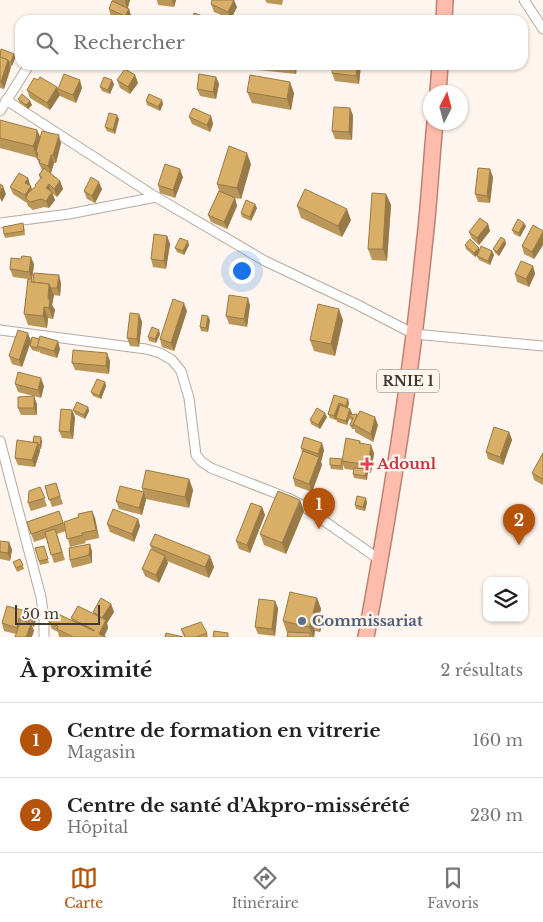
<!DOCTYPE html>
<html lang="fr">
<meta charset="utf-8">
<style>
body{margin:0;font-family:"Libre Baskerville",serif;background:#f2f2f2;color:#222}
.controls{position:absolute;right:15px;bottom:15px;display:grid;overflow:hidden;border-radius:10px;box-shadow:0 1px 4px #0004}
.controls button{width:45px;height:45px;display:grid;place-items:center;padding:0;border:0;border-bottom:1px solid #e0e0e0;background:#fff;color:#222;font:25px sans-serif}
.compass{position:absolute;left:423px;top:85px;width:45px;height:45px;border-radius:50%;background:#fff;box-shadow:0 1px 4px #0004;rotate:6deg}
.scale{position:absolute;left:15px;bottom:12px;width:85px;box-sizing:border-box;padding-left:5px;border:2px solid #3f3934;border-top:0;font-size:14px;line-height:18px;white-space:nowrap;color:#3f3934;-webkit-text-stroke:4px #fef5ee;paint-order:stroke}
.you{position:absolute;left:241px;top:270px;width:18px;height:18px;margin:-12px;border:4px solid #fff;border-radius:50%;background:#1a73e8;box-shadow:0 0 0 8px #1a73e833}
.badge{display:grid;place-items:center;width:32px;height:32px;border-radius:50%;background:#b45309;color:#fff;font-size:16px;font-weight:700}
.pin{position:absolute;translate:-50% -41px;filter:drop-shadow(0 1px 2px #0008)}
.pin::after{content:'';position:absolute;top:26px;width:18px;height:15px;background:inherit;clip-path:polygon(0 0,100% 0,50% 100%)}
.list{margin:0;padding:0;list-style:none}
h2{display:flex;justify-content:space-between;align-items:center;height:65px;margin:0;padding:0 20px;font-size:21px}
h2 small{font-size:16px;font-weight:400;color:#767676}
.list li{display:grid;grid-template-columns:32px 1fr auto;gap:15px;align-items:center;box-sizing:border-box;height:75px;padding:0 20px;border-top:1px solid #e0e0e0}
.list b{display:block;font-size:19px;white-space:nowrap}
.list p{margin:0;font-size:16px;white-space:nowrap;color:#767676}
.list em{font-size:16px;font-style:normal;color:#767676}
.icon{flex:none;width:28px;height:28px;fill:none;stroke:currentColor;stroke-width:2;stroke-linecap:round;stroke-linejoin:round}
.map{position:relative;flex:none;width:543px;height:637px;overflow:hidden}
.search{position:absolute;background:#fff;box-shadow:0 1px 4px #0004;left:15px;right:15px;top:15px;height:55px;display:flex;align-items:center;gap:12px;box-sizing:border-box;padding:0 18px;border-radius:15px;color:#767676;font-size:19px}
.sheet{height:215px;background:#fff}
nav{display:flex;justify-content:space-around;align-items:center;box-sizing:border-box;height:70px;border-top:1px solid #e0e0e0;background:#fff;font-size:14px;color:#767676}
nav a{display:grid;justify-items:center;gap:2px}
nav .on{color:#b45309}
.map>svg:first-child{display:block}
</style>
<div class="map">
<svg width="543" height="637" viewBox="0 0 543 637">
<rect width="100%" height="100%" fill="#fef5ee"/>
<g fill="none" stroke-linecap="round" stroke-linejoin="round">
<defs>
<g id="minor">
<path d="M 524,0 L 543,29"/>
<path d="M 6,100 L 156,197 L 265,261 L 356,304 L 414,334 L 543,346"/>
<path d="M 0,111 L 29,65"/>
<path d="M 0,223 L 69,214 L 156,197"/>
<path d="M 0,330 L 146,349 L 160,353 L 172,360 L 181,371 L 189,398 L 196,455 L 202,462 L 211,468 L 288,498 L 300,504 L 380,560"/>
<path d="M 0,441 L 41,597 L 44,620 L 44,637"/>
</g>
<g id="trunk">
<path d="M 444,20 L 445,0"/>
<path d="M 438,92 L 440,65"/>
<path d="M 366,637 C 390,508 411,378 424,247 C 429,206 431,164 435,122"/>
</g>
</defs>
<use href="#minor" stroke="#b7a99f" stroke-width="11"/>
<use href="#trunk" stroke="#bb8374" stroke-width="18"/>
<use href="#minor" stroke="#fff" stroke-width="9"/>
<use href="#trunk" stroke="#febcac" stroke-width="15"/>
</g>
<g fill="#bb9659">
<path d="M 112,0 L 130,0 L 128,8 L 129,9 L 131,16 L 130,20 L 119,20 L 111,17 L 109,9 L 112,2 Z"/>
<path d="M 157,0 L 176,0 L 174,7 L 158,5 Z"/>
<path d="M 265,0 L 283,0 L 282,5 L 267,3 Z"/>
<path d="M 211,4 L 237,7 L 231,19 L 214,12 Z"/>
<path d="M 0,53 L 14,54 L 15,58 L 12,66 L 10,66 L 11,67 L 4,89 L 0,88 Z"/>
<path d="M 256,65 L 297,65 L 296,74 L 258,70 Z"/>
<path d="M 361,65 L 359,84 L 335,81 L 332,73 Z"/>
<path d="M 135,75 L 138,83 L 130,94 L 120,88 L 117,80 Z"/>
<path d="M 216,77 L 219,84 L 216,99 L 200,96 L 197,89 Z"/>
<path d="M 38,80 L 57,87 L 60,95 L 50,110 L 30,98 L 27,90 Z"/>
<path d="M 114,84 L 110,94 L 102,91 L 100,87 Z"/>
<path d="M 82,88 L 76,103 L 60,96 L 58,89 Z"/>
<path d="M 247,92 L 294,93 L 291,110 L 252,103 Z"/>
<path d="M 18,99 L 30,101 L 32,105 L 28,109 L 20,103 Z"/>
<path d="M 146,101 L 163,104 L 160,111 L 147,105 Z"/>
<path d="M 353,115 L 352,140 L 335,139 L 332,131 Z"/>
<path d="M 211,116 L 213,124 L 210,132 L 192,124 L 189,117 Z"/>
<path d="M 119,119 L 115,134 L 107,131 L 105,127 Z"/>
<path d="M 0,120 L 40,138 L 61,143 L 56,163 L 54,163 L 51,173 L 50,173 L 60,181 L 63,189 L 57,197 L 52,193 L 55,200 L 49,208 L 44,207 L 33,210 L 28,206 L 27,203 L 13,194 L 10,187 L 28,178 L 32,190 L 36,186 L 35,185 L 40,179 L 39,175 L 42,171 L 41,167 L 40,166 L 37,158 L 0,148 Z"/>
<path d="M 251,164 L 241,199 L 235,198 L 237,206 L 227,229 L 211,222 L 208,215 L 219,191 L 217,184 Z"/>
<path d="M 183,177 L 175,198 L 160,193 L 158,185 Z"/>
<path d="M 493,177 L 490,203 L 478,202 L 475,194 Z"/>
<path d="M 102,189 L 95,203 L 87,199 L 84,191 Z"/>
<path d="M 386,194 L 391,205 L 387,261 L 372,260 L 368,249 Z"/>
<path d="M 297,206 L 351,220 L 342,237 L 301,218 Z"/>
<path d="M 257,208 L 251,221 L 242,217 L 241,213 Z"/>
<path d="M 488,224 L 490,231 L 479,245 L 472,239 L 469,232 Z"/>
<path d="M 526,226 L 520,237 L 514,234 L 512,230 Z"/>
<path d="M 24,227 L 25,235 L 5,238 L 4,234 Z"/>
<path d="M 543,231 L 543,245 L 534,259 L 524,254 L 522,246 Z"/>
<path d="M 167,236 L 170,244 L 166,269 L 153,267 L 151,259 Z"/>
<path d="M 505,240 L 506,244 L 499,256 L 495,253 L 493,249 Z"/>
<path d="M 189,245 L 184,255 L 177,252 L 175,248 Z"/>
<path d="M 465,245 L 480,250 L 492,251 L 494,255 L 490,265 L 479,260 L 477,256 L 478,254 L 475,257 L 466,249 Z"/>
<path d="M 34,264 L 32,280 L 33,282 L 61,283 L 60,296 L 54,295 L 52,305 L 55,310 L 53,319 L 48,318 L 47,328 L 28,325 L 24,314 L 28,279 L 13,277 L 10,269 Z"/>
<path d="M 533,266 L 535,274 L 529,287 L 517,282 L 515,274 Z"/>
<path d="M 250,305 L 247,327 L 229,324 L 226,316 Z"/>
<path d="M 187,311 L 174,351 L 162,347 L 160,339 Z"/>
<path d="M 139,314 L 142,322 L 139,347 L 130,346 L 127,338 Z"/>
<path d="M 210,320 L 208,332 L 201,331 L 200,327 Z"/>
<path d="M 343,320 L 335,356 L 314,351 L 310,340 Z"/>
<path d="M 160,334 L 156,343 L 149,341 L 148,337 Z"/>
<path d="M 32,337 L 60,349 L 57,358 L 40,353 L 39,350 L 39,352 L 32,350 L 30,346 Z"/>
<path d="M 31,341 L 22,367 L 12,364 L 9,356 Z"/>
<path d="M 110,361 L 109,374 L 75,370 L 72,363 Z"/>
<path d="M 105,382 L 106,386 L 101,399 L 93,396 L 91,392 Z"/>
<path d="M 15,384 L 44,386 L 41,398 L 18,392 Z"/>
<path d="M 334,395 L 349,403 L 348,408 L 352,413 L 351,415 L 357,414 L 358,416 L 378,425 L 373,442 L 355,432 L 355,429 L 352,429 L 350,425 L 352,420 L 349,419 L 347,425 L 337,422 L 336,419 L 336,420 L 330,418 L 328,414 Z"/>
<path d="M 37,404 L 37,415 L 21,415 L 18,408 Z"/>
<path d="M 88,407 L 89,411 L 85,419 L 75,414 L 73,410 Z"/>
<path d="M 75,417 L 73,439 L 62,438 L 59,431 Z"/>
<path d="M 327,417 L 320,429 L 311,424 L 310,420 Z"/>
<path d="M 509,432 L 512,440 L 503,465 L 488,459 L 486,452 Z"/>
<path d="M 42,441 L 41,449 L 40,449 L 40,451 L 35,467 L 18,465 L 15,458 L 33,442 Z"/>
<path d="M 360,441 L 361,443 L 374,453 L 371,473 L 367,472 L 367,480 L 354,478 L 353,474 L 354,470 L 345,469 L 343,465 L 343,470 L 331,469 L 330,465 L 342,459 Z"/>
<path d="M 322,443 L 324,450 L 321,462 L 322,465 L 312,492 L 295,486 L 293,478 L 302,453 L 301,448 Z"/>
<path d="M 543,453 L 543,485 L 534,480 L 532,473 Z"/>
<path d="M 189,479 L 193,490 L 189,508 L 146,499 L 142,515 L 119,509 L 116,501 L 143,492 L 142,488 Z"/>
<path d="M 56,483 L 63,504 L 52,507 L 45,486 Z"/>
<path d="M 40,487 L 47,506 L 31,511 L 28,503 Z"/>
<path d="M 367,502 L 365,511 L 356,509 L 355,505 Z"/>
<path d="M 262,507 L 265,515 L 250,553 L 239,549 L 236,541 Z"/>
<path d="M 59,511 L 65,527 L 79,517 L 92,511 L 95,518 L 99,538 L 85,541 L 86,543 L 70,547 L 66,531 L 57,534 L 65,560 L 54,563 L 46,538 L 34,542 L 27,522 Z"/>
<path d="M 304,511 L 286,554 L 264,545 L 260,534 Z"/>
<path d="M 138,519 L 140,526 L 134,542 L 110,532 L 107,524 Z"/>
<path d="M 0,541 L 9,542 L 12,550 L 10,561 L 0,559 Z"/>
<path d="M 90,544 L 92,552 L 92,563 L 72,568 L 70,560 Z"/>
<path d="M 150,545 L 210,556 L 214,567 L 209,578 L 167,561 L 168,563 L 159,583 L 145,576 L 142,569 L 152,550 Z"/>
<path d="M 44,546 L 49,563 L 40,565 L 35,548 Z"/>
<path d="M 20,559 L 24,569 L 17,572 L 13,562 Z"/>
<path d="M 317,598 L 321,609 L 319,617 L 322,625 L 320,632 L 315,631 L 314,637 L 287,637 L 288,633 L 287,633 L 283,621 Z"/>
<path d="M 111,604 L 114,612 L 107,623 L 108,628 L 104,636 L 106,637 L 59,637 L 58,632 L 52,629 L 49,622 L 72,621 L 71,618 L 93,614 L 93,612 Z"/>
<path d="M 7,606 L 36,620 L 34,627 L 32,626 L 34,631 L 16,634 L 4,631 L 2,623 Z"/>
<path d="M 278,608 L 275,636 L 258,634 L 255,627 Z"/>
<path d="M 181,629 L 207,633 L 208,637 L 184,637 Z"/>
</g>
<g fill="#987a48">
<path d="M 125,0 L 130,0 L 127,9 L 125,1 Z"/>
<path d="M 172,0 L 176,0 L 174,7 Z"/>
<path d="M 234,0 L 237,7 L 231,19 L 228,12 Z"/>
<path d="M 129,9 L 131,16 L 130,20 L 127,20 L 125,16 Z"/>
<path d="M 14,54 L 15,58 L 12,66 L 11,62 Z"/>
<path d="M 8,60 L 11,67 L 4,89 L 1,82 Z"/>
<path d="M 293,65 L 297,65 L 296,74 Z"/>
<path d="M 357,65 L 361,65 L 359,84 L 356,76 Z"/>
<path d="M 135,75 L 138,83 L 130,94 L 128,87 Z"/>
<path d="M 216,77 L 219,84 L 216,99 L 213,92 Z"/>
<path d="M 80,80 L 82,88 L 76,103 L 73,95 Z"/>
<path d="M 112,80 L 114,84 L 110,94 L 108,90 Z"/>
<path d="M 290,82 L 294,93 L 291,110 L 287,99 Z"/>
<path d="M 57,87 L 60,95 L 50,110 L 47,103 Z"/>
<path d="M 162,100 L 163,104 L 160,111 L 158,107 Z"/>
<path d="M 30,101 L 32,105 L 28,109 L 26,105 Z"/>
<path d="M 350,108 L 353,115 L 352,140 L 349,132 Z"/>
<path d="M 117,115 L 119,119 L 115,134 L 113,130 Z"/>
<path d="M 211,116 L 213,124 L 210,132 L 207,125 Z"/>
<path d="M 37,130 L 42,141 L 38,153 L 36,152 L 38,156 L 37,158 L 33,146 Z"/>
<path d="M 59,135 L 61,143 L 56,163 L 53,155 Z"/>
<path d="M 247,153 L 251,164 L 241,199 L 237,188 Z"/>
<path d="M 51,155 L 54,163 L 51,173 L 48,166 Z"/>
<path d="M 180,169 L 183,177 L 175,198 L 173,190 Z"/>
<path d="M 490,169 L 493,177 L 490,203 L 487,196 Z"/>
<path d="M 28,178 L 30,186 L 25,183 Z"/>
<path d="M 60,181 L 63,189 L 57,197 L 54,189 Z"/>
<path d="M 99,182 L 102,189 L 95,203 L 92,196 Z"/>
<path d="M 49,184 L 51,192 L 46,188 Z"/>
<path d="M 3,186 L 6,194 L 2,202 L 0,198 L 0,192 Z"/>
<path d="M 31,186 L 33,194 L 26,199 L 25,195 Z"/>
<path d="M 52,192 L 55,200 L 49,208 L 46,201 Z"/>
<path d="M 386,194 L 391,205 L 387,261 L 383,249 Z"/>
<path d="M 235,198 L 237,206 L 227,229 L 224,222 Z"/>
<path d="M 255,204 L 257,208 L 251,221 L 250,217 Z"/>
<path d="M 347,209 L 351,220 L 342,237 L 338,226 Z"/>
<path d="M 524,223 L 526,226 L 520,237 L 519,233 Z"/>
<path d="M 488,224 L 490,231 L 479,245 L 477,238 Z"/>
<path d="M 543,232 L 543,245 L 534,259 L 532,252 Z"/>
<path d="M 167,236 L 170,244 L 166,269 L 164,261 Z"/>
<path d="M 505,240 L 506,244 L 499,256 L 497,252 Z"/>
<path d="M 188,241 L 189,245 L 184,255 L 183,251 Z"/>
<path d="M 479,248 L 480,252 L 475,257 L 474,253 Z"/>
<path d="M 492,251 L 494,255 L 490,265 L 488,261 Z"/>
<path d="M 31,257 L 34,264 L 32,280 L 29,272 Z"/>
<path d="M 533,266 L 535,274 L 529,287 L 526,279 Z"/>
<path d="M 59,275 L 61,283 L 60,296 L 57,288 Z"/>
<path d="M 49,284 L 54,295 L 52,305 L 55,310 L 53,319 L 49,308 L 48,299 Z"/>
<path d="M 248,298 L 250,305 L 247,327 L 244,319 Z"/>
<path d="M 184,303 L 187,311 L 174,351 L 171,343 Z"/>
<path d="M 44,307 L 48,318 L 47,328 L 43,316 Z"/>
<path d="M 339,309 L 343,320 L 335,356 L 331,344 Z"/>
<path d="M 139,314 L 142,322 L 139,347 L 137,339 Z"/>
<path d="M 208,316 L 210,320 L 208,332 L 206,328 Z"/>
<path d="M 159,330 L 160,334 L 156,343 L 155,339 Z"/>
<path d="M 28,333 L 31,341 L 22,367 L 19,360 Z"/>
<path d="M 58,341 L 60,349 L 57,358 L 54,351 Z"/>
<path d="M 107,353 L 110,361 L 109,374 L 106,366 Z"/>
<path d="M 41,378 L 44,386 L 41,398 L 38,390 Z"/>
<path d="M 105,382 L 106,386 L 101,399 L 99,396 Z"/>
<path d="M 34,396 L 37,404 L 37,415 L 34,408 Z"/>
<path d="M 348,399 L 349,403 L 347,409 L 346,406 Z"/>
<path d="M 339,403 L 340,407 L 336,420 L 334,416 Z"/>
<path d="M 88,407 L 89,411 L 85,419 L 84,415 Z"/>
<path d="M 350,409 L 352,413 L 350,416 L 348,415 L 349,419 L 347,425 L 346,421 Z"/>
<path d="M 72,410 L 75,417 L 73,439 L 70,432 Z"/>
<path d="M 325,413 L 327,417 L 320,429 L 318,425 Z"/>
<path d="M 375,417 L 378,425 L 373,442 L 371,434 Z"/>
<path d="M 509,432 L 512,440 L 503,465 L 500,457 Z"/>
<path d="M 41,437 L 42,441 L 41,449 L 40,446 Z"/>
<path d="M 38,443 L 40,451 L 35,467 L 32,460 Z"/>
<path d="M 322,443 L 324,450 L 321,462 L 322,465 L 312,492 L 309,484 L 319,458 L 318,454 Z"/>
<path d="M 371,445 L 374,453 L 371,473 L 368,465 Z"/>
<path d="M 366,469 L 368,473 L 367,480 L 365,476 Z"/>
<path d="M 189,479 L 193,490 L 189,508 L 185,497 Z"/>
<path d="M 144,492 L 146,500 L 142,515 L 139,508 Z"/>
<path d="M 366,498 L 367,502 L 365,511 L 363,507 Z"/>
<path d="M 300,500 L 304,511 L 286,554 L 282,543 Z"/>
<path d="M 262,507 L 265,515 L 250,553 L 247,545 Z"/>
<path d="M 92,511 L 95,518 L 99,538 L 96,530 Z"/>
<path d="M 138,519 L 140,526 L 134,542 L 132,534 Z"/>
<path d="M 9,542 L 12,550 L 10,561 L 8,553 Z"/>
<path d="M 90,544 L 92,552 L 92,563 L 89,555 Z"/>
<path d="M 165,556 L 168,563 L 159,583 L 156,575 Z"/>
<path d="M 210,556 L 214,567 L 209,578 L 205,567 Z"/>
<path d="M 317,598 L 321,609 L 319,617 L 322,625 L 320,632 L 313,613 Z"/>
<path d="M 275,601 L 278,608 L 275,636 L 272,629 Z"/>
<path d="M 111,604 L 114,612 L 107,623 L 108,628 L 104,637 L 99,634 L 102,618 Z"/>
<path d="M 33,613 L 36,620 L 34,627 L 31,619 Z"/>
<path d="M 311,620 L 315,631 L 314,637 L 313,637 L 309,627 Z"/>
<path d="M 31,624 L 34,631 L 32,637 L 26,637 Z"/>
</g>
<g fill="#d9af67" stroke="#987a48">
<path d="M 212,0 L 234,0 L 228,12 L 211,4 Z"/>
<path d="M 112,1 L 129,9 L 125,16 L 109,9 Z"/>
<path d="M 194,13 L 208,18 L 207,20 L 192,20 Z"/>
<path d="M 1,49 L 14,54 L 11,62 L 9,62 L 8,60 L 0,57 Z"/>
<path d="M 0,57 L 8,60 L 1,82 L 0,81 Z"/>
<path d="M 333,65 L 357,65 L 356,76 L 332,73 Z"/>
<path d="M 125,69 L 135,75 L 128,87 L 117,80 Z"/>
<path d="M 64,74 L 80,80 L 73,95 L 58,89 Z"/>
<path d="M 199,74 L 216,77 L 213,92 L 197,89 Z"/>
<path d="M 250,75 L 290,82 L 287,99 L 247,92 Z"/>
<path d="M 40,77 L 57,87 L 47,103 L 27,90 L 34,78 L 38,80 Z"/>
<path d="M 104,77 L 112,80 L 108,90 L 100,87 Z"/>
<path d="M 22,94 L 30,101 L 26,105 L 18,99 Z"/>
<path d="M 149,94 L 162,100 L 158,107 L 146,101 Z"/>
<path d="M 334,107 L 350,108 L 349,132 L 332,131 Z"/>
<path d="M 193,108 L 211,116 L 207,125 L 189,117 Z"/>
<path d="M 109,113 L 117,115 L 113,130 L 105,127 Z"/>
<path d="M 0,120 L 37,130 L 36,139 L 33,146 L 0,138 Z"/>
<path d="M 42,131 L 59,135 L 53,155 L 51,155 L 48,166 L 39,163 L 40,160 L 37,159 L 38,153 L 36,152 Z"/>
<path d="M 229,146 L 247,153 L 237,188 L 217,184 Z"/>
<path d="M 165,164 L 180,169 L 173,190 L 158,185 Z"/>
<path d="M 44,168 L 60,181 L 54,189 L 49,184 L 46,188 L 52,192 L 46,201 L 41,199 L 30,202 L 26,198 L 28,193 L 36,186 L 35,185 L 42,177 L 39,175 Z"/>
<path d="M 478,168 L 490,169 L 487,196 L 475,194 Z"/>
<path d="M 19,173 L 28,178 L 25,183 L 31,186 L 25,195 L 10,187 Z"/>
<path d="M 91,177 L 99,182 L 92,196 L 84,191 Z"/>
<path d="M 0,184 L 3,186 L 0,192 Z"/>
<path d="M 305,189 L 347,209 L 338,226 L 297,206 Z"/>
<path d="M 219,191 L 235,198 L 224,222 L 208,215 Z"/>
<path d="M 372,193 L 386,194 L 383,249 L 368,249 Z"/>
<path d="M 246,200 L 255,204 L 250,217 L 241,213 Z"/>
<path d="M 480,218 L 488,224 L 477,238 L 469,232 Z"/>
<path d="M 518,219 L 524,223 L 519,233 L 512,230 Z"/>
<path d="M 23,223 L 24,231 L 4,234 L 3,227 Z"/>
<path d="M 533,225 L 543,231 L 543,232 L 532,252 L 522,246 Z"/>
<path d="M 154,234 L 167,236 L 164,261 L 151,259 Z"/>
<path d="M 501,237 L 505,240 L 497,252 L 493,249 Z"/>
<path d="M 180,238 L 188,241 L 183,251 L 175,248 Z"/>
<path d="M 470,239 L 479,248 L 474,253 L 465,245 Z"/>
<path d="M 481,246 L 492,251 L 488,261 L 477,256 Z"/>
<path d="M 22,256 L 31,257 L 29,272 L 10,269 L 11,258 L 21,259 Z"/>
<path d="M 521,261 L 533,266 L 526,279 L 515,274 Z"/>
<path d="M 34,273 L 59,275 L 57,288 L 51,288 L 49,284 L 33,282 Z"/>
<path d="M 28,279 L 32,279 L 31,282 L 49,284 L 48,299 L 50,299 L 49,308 L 44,307 L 43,316 L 24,314 Z"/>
<path d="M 229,295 L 248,298 L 244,319 L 226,316 Z"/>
<path d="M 173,299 L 184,303 L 171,343 L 160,339 Z"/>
<path d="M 318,304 L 339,309 L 331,344 L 310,340 Z"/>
<path d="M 130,313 L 139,314 L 137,339 L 127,338 Z"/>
<path d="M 202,315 L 208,316 L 206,328 L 200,327 Z"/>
<path d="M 152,327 L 159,330 L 155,339 L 148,337 Z"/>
<path d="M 18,330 L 28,333 L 19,360 L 9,356 Z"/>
<path d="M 40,336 L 58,341 L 54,351 L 37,346 Z"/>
<path d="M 32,337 L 39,339 L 37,348 L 30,346 Z"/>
<path d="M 73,350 L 107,353 L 106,366 L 72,363 Z"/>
<path d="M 18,372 L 41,378 L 38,390 L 15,384 Z"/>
<path d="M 97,379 L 105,382 L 99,396 L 91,392 Z"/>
<path d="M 334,395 L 348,399 L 346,406 L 339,403 L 334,416 L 328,414 Z"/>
<path d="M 34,396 L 34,408 L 18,408 L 18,397 Z"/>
<path d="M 77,402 L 88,407 L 84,415 L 73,410 Z"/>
<path d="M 340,405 L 350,409 L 346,421 L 336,418 Z"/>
<path d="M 317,408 L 325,413 L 318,425 L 310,420 Z"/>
<path d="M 61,409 L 72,410 L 70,432 L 59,431 Z"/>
<path d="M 360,411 L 375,417 L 371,434 L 353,424 Z"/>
<path d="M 357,414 L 356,418 L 353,424 L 353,426 L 350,425 L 353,418 L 348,415 Z"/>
<path d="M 494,427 L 509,432 L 500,457 L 486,452 Z"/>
<path d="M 34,436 L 41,437 L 40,446 L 39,445 L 38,443 L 33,442 Z"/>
<path d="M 304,437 L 322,443 L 318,454 L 301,448 Z"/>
<path d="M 346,438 L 360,441 L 359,443 L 371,445 L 368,465 L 342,461 Z"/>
<path d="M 17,440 L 38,443 L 32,460 L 15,458 Z"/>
<path d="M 303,451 L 319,457 L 309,484 L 293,478 Z"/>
<path d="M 543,453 L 543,479 L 532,473 Z"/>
<path d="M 330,458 L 342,459 L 341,466 L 330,465 Z"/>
<path d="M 354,468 L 366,469 L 365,476 L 353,474 Z"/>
<path d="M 146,470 L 189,479 L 185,497 L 142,488 Z"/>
<path d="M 56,483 L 60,496 L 49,500 L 45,486 Z"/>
<path d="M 120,486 L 144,492 L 139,508 L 116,501 Z"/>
<path d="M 40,487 L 45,498 L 28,503 L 29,491 Z"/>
<path d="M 278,491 L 300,500 L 282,543 L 260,534 Z"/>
<path d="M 357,496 L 366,498 L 363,507 L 355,505 Z"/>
<path d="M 251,503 L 262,507 L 247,545 L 236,541 Z"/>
<path d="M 113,509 L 138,519 L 132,534 L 107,524 Z"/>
<path d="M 59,511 L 63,523 L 31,534 L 27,522 Z"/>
<path d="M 92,511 L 96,530 L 82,533 L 83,535 L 67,539 L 64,522 L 79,517 L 78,514 Z"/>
<path d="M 55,529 L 62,552 L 51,555 L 45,532 Z"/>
<path d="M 155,534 L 210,556 L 205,567 L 150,545 Z"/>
<path d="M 0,541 L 9,542 L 8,553 L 0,552 Z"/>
<path d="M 90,544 L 89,555 L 70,560 L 69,548 Z"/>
<path d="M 44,546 L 48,559 L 39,561 L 35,548 Z"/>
<path d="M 151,549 L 165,556 L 156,575 L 142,569 Z"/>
<path d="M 20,559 L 23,565 L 16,568 L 13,562 Z"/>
<path d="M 290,592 L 317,598 L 313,613 L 318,614 L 316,621 L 311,620 L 309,627 L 283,621 Z"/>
<path d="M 101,598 L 111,604 L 102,618 L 93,612 Z"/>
<path d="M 259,599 L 275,601 L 272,629 L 255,627 Z"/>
<path d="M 7,606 L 33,613 L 31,619 L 24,617 L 23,619 L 19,618 L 17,628 L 2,623 Z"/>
<path d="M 78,606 L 106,620 L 99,634 L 106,637 L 73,637 L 57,629 L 58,626 L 49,622 L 54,612 L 94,631 L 94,630 L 71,618 Z"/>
<path d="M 21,620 L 31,624 L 26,637 L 15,637 Z"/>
<path d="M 201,622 L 207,633 L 196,637 L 186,637 L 181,629 Z"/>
<path d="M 214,631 L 228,633 L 228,637 L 213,637 Z"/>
<path d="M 288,632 L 310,633 L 310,637 L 287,637 Z"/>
<path d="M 166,633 L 183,637 L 165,637 Z"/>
</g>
<path fill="#e0444e" stroke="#fef5ee" stroke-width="2" d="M364.5 456.5h5v5h5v5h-5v5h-5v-5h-5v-5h5z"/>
<circle fill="#5c6f8a" stroke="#fef5ee" stroke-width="2" cx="302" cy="621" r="5"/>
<g text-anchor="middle" stroke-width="5" stroke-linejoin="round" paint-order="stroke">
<rect fill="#fef5ee" stroke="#78716c" stroke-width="1" x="377" y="369.5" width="62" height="23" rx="4"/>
<g font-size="14" font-weight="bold" fill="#3f3934">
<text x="408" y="386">RNIE 1</text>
</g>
<g font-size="15" font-weight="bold" fill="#be3a42" stroke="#fef5ee" text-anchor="start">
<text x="377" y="469">Adounl</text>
</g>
<g font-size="15" font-weight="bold" fill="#4e5e75" stroke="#fef5ee" text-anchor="start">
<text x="312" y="626">Commissariat</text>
</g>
</g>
</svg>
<div class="controls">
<button><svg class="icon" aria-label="layers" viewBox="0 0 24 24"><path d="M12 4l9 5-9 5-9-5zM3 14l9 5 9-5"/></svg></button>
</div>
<svg class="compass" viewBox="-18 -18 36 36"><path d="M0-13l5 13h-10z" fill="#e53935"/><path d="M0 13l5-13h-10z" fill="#767676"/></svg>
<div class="scale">50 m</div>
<div class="you"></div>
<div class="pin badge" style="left:319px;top:529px">1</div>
<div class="pin badge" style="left:519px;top:545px">2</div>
<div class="search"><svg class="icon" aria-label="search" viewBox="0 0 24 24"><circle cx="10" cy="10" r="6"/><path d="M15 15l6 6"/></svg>Rechercher</div>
</div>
<section class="sheet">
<h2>À proximité<small>2 résultats</small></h2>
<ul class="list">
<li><span class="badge">1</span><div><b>Centre de formation en vitrerie</b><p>Magasin</p></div><em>160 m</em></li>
<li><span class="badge">2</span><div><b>Centre de santé d'Akpro-missérété</b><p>Hôpital</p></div><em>230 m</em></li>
</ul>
</section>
<nav>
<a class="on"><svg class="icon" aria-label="map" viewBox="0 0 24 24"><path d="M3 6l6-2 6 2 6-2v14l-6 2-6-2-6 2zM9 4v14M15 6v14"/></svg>Carte</a>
<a><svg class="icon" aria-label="directions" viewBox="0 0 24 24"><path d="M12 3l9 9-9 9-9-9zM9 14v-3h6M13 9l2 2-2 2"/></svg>Itinéraire</a>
<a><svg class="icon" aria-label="saved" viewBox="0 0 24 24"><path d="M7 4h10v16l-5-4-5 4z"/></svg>Favoris</a>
</nav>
